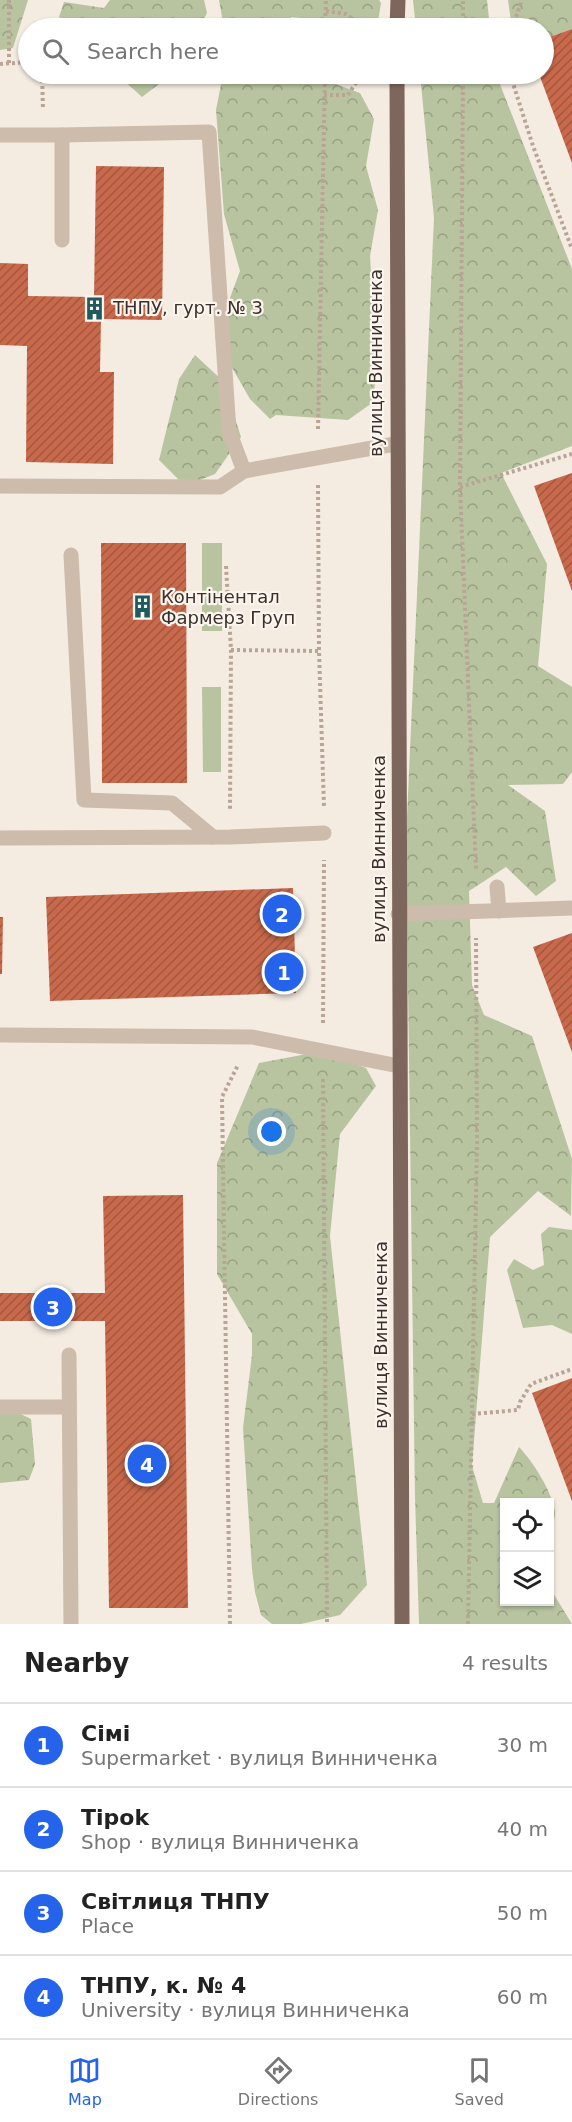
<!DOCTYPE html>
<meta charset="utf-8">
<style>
body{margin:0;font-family:"DejaVu Sans",sans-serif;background:#f2f2f2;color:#222}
.controls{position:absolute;right:18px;bottom:18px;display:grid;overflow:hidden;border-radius:0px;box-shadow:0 2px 4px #0004}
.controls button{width:54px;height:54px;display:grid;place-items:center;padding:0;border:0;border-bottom:2px solid #e0e0e0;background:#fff;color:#222;font:30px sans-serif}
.you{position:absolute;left:272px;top:1132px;width:21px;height:21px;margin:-15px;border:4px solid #fff;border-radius:50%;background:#1a73e8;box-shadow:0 0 0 9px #1a73e833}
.badge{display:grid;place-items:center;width:39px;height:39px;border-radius:50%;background:#2563eb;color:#fff;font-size:20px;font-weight:700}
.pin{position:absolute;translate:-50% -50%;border:3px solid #fff;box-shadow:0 2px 6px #0006}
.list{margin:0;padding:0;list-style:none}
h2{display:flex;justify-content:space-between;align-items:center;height:78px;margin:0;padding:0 24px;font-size:26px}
h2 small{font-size:20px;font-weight:400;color:#767676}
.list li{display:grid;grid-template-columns:39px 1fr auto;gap:18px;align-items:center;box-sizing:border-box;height:84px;padding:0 24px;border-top:2px solid #e0e0e0}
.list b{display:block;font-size:22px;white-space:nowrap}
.list p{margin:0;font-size:20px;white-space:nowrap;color:#767676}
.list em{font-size:20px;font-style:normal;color:#767676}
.icon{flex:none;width:33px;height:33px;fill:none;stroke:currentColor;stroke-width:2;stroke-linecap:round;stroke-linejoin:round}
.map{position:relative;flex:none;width:572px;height:1624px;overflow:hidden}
.search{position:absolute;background:#fff;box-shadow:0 2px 4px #0004;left:18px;right:18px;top:18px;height:66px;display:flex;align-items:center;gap:15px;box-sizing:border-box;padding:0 21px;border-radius:33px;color:#767676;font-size:22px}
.sheet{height:414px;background:#fff}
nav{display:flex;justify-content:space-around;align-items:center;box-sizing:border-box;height:84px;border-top:2px solid #e0e0e0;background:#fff;font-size:16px;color:#767676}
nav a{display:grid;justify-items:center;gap:3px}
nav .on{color:#2563eb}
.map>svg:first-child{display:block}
</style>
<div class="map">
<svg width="572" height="1624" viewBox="0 0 572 1624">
<defs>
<pattern id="forest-crowns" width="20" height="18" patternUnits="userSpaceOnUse" patternTransform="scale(1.5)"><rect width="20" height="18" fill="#b8c4a0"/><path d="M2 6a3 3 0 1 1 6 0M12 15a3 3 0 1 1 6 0" fill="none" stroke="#97a083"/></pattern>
<pattern id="building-hatch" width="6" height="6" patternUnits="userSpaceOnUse" patternTransform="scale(1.5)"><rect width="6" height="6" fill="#c8694b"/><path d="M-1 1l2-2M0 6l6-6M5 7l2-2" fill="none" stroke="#a4573f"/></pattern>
</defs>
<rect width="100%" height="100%" fill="#f4ebe1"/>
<g fill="#b8c4a0">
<rect x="202" y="543" width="20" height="88"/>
<path d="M 202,687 L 221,687 L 221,772 L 203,772 Z"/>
</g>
<g fill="url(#forest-crowns)">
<path d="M 0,0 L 28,0 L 13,48 L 0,50 Z"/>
<path d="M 110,0 L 204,0 L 207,13 L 199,28 L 71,28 L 59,17 L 64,2 L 104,8 Z"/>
<path d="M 219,0 L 379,0 L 381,3 L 377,28 L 338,22 L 291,17 L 290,28 L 224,28 Z"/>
<path d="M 413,0 L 487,0 L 490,28 L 416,28 Z"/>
<path d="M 508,0 L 572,0 L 572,29 L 544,39 L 544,28 L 512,28 Z"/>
<path d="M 117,74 L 172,74 L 142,97 Z"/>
<path d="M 223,74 L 308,74 L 360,93 L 374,119 L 366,166 L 378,210 L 370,256 L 377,372 L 372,403 L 348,420 L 276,415 L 270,419 L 250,399 L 215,338 L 240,271 L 224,214 L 216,110 Z"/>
<path d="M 420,74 L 496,74 L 572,269 L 572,446 L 501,473 L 547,564 L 538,666 L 572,687 L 572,772 L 563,784 L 508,785 L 545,811 L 556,881 L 536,896 L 506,867 L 469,891 L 472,985 L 484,1015 L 532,1036 L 572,1159 L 571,1216 L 538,1191 L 490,1237 L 472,1466 L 483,1503 L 494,1503 L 519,1447 C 534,1463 551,1490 555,1511 C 556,1518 551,1528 550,1535 L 550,1502 L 504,1502 L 504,1602 L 550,1602 L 550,1588 L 572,1624 L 419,1624 L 415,1497 L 406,839 L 434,218 Z"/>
<path d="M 195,355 L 223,381 L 241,437 L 215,474 L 185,486 L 159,460 L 179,379 Z"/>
<path d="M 323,1051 L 366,1068 L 376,1086 L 340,1134 L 330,1236 L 367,1585 L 340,1615 L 301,1624 L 272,1624 L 261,1615 L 255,1592 L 252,1569 L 243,1428 L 252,1355 L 252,1334 L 217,1274 L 217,1163 L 259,1063 Z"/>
<path d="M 549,1227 L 572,1230 L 572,1334 L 552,1325 L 523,1328 L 507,1270 L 514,1259 L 533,1270 L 544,1265 L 541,1234 Z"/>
<path d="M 6,1407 L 31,1419 L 35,1464 L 29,1480 L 0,1483 L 0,1411 Z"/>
</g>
<g fill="url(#building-hatch)">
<path d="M 293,22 L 312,22 L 312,28 L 294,28 Z"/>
<path d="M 572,29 L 572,163 L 539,74 L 544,74 L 544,39 Z"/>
<path d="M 96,166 L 164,167 L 162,320 L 101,319 L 100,372 L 114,372 L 113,464 L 26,462 L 27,346 L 0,345 L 0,263 L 28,264 L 28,296 L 94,297 Z"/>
<path d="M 572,473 L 572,591 L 534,486 Z"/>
<path d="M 101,543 L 186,543 L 187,783 L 102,783 Z"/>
<path d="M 293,888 L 296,993 L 50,1001 L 46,897 Z"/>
<path d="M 0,917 L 3,917 L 2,974 L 0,974 Z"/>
<path d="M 572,933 L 572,1052 L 533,947 Z"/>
<path d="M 183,1195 L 188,1608 L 109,1608 L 105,1321 L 0,1321 L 0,1293 L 105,1293 L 103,1196 Z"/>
<path d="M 572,1378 L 572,1501 L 532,1393 Z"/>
</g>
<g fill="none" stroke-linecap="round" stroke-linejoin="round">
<g stroke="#b9a596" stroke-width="4" stroke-dasharray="3 3" stroke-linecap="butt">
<path d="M 326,11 L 346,14 L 361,25 L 361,28"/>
<path d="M 464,17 L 477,28"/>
<path d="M 325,28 L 326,0"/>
<path d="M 463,28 L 463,0"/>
<path d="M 512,28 L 522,0"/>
<path d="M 9,63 L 9,0"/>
<path d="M 0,64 L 28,62"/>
<path d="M 42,74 L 43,109"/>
<path d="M 463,74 L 460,487 L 476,870"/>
<path d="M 510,74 L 533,146 L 572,249"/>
<path d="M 324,95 L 348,95 L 359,78 L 359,74"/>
<path d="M 318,429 L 325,74"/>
<path d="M 318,485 L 319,651 L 324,807"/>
<path d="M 460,487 L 572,454"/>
<path d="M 226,566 L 231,650 L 230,809"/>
<path d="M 231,650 L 319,651"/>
<path d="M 323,1023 L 324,860"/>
<path d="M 323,1079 L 327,1624"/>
<path d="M 472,1414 L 518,1410 L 520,1402 L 531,1384 L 572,1369"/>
<path d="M 230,1624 L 222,1097 L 238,1065"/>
<path d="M 468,1624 L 477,1142 L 476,938"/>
</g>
<g stroke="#cdbbac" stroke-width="15">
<path d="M 0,135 L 62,135 L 62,240"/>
<path d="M 62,135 L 209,132 L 229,431 L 244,471"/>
<path d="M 0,486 L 220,487 L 244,471 L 395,444"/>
<path d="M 71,555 L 84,800 L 172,803 L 213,837"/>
<path d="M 0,838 L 230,837 L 324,833"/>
<path d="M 497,887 L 499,911"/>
<path d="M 398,914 L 572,908"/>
<path d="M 0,1035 L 252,1037 L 399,1066"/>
<path d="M 69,1355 L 71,1624"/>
<path d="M 0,1407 L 69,1407"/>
</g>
<g stroke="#7d675c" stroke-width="15">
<path d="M 397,28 L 398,0"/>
<path d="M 397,74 C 394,590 400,1107 402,1624"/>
</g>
</g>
<defs>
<symbol id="building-bare" viewBox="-9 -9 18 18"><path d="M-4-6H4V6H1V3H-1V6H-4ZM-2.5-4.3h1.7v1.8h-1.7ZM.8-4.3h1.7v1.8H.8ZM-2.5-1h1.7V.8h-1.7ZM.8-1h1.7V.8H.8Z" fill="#1f5a5e" stroke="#fbf5ee" stroke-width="2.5" paint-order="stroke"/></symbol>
</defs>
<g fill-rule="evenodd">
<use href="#building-bare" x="78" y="292" width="33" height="33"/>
<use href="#building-bare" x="126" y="590" width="33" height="33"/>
</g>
<g text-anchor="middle" stroke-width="4.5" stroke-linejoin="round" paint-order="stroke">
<g font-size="18" fill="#3b302b" stroke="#fbf5ee" text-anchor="start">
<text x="113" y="314">ТНПУ, гурт. № 3</text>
<text x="161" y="603">Контінентал<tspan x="161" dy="21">Фармерз Груп</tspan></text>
</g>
<g font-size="18" fill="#3b302b" stroke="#fbf5ee">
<text transform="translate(376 363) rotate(-90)" y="6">вулиця Винниченка</text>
<text transform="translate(379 849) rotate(-90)" y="6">вулиця Винниченка</text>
<text transform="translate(381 1335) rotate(-90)" y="6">вулиця Винниченка</text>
</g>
</g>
</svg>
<div class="controls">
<button><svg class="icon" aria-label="locate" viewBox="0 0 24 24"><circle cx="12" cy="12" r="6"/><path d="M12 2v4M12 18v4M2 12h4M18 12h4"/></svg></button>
<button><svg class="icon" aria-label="layers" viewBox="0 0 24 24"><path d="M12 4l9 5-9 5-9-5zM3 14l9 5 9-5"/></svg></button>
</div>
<div class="you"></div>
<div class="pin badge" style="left:284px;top:972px">1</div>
<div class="pin badge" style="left:282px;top:914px">2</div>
<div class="pin badge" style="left:53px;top:1307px">3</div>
<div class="pin badge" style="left:147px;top:1464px">4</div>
<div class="search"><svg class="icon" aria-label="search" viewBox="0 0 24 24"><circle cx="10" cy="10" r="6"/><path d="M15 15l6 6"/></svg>Search here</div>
</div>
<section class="sheet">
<h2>Nearby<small>4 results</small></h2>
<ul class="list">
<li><span class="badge">1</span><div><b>Сімі</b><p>Supermarket · вулиця Винниченка</p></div><em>30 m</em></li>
<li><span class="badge">2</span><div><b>Tipok</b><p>Shop · вулиця Винниченка</p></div><em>40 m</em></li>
<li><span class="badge">3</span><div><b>Світлиця ТНПУ</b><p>Place</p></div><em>50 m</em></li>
<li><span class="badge">4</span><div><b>ТНПУ, к. № 4</b><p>University · вулиця Винниченка</p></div><em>60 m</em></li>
</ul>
</section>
<nav>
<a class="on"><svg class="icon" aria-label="map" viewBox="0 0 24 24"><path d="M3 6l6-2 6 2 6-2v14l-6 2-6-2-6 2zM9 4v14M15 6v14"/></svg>Map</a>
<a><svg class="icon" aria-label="directions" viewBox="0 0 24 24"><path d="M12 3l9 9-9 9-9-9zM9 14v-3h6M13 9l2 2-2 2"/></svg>Directions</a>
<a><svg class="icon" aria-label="saved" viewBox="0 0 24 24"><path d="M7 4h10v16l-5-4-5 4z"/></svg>Saved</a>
</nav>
